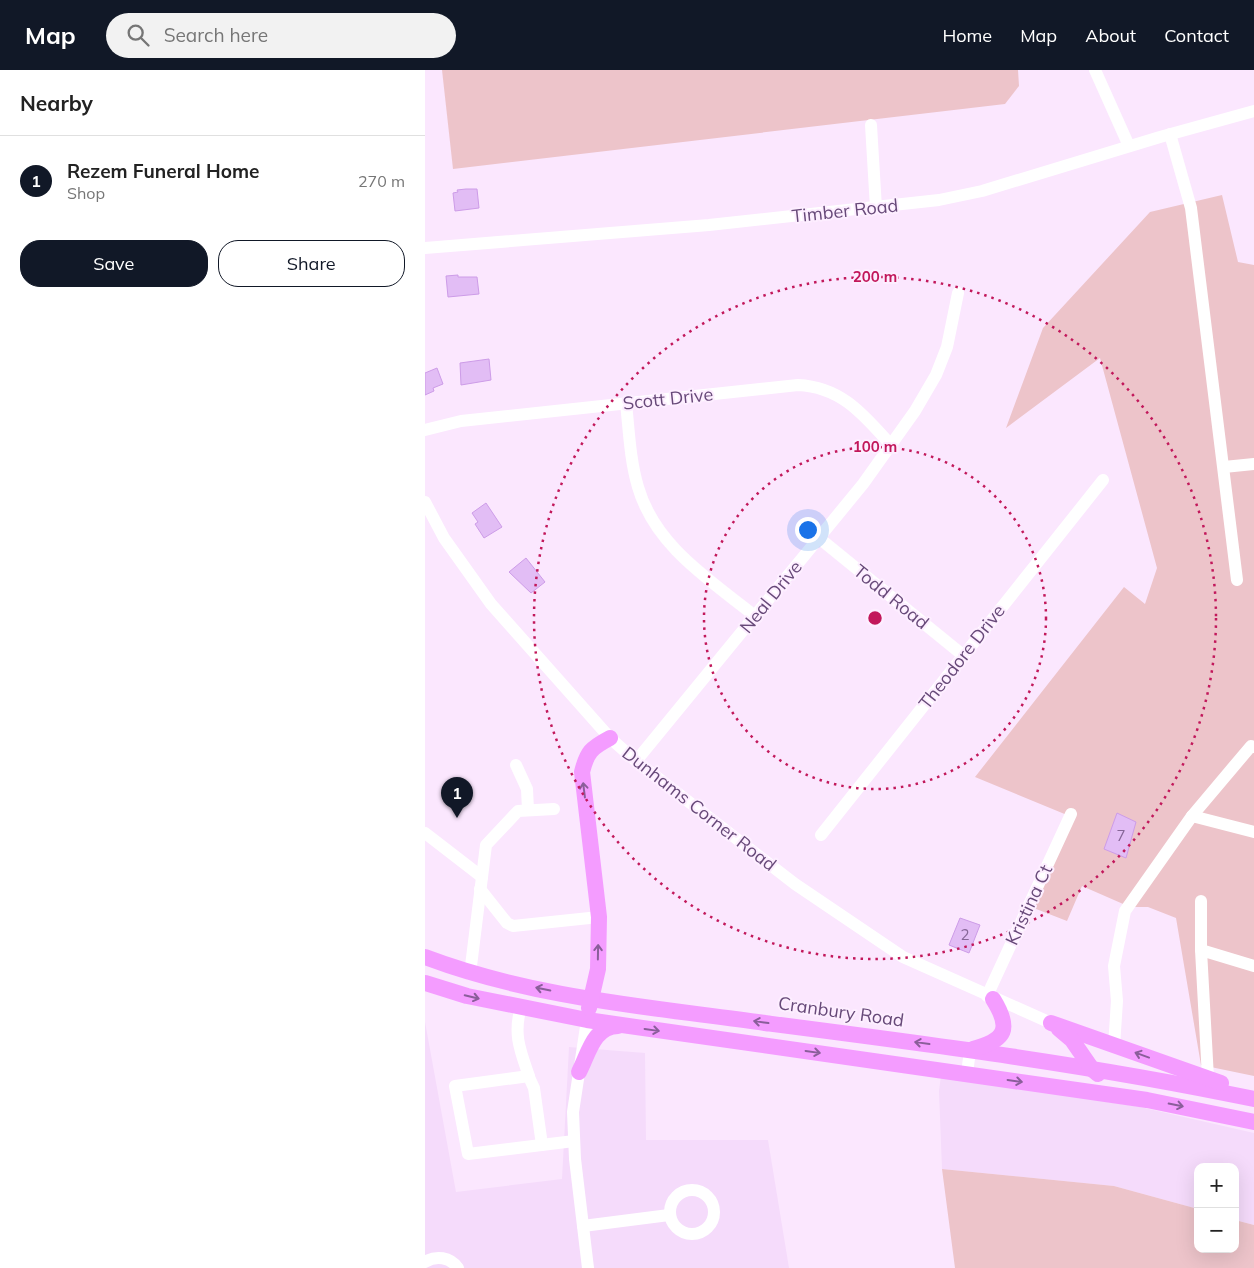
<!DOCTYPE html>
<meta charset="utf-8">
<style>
body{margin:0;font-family:Mulish,sans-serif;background:#f2f2f2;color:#222}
.controls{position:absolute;right:15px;bottom:15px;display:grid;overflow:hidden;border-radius:10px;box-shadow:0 5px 20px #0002}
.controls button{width:45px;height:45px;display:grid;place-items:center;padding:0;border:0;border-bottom:1px solid #e0e0e0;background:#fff;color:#222;font:25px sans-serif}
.you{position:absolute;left:382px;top:459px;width:18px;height:18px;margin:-12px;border:4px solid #fff;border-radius:50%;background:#1a73e8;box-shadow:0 0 0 8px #1a73e833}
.badge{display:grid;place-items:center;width:32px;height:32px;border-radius:50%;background:#111827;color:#fff;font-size:16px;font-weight:700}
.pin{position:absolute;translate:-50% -41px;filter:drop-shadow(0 1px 2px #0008)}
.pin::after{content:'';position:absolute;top:26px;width:18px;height:15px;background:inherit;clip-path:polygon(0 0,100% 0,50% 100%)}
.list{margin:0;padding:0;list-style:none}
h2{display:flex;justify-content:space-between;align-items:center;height:65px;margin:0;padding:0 20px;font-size:21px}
h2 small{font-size:16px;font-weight:400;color:#767676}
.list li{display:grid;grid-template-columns:32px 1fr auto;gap:15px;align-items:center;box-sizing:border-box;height:90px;padding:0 20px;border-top:1px solid #e0e0e0}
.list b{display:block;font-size:19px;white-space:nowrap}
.list p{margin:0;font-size:16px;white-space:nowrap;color:#767676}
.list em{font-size:16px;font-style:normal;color:#767676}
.actions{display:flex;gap:10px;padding:15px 20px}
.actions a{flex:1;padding:11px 0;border:1px solid #111827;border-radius:20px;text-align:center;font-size:18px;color:#111827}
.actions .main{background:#111827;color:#fff}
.icon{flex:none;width:28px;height:28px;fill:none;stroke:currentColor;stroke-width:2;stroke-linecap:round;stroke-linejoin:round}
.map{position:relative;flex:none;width:829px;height:1198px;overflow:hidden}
header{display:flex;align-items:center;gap:30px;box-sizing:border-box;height:70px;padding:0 25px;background:#111827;color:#fff}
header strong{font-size:24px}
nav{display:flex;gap:28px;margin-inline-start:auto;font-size:18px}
.search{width:350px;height:45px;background:#f2f2f2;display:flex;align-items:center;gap:12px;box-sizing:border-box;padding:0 18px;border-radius:28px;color:#767676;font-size:19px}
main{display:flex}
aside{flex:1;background:#fff}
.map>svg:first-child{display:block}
</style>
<header>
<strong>Map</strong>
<div class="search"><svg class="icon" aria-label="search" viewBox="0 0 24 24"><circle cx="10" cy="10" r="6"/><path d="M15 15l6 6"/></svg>Search here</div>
<nav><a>Home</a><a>Map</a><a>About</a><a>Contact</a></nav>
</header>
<main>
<aside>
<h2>Nearby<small></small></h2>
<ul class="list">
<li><span class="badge">1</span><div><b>Rezem Funeral Home</b><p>Shop</p></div><em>270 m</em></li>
</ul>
<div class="actions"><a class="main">Save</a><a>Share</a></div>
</aside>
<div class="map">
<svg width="829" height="1198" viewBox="0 0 829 1198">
<rect width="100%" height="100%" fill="#fbe7fe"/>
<g fill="#f5dbfb">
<path d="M 0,952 L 31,1122 L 137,1109 L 144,977 L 220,983 L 221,1070 L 343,1070 L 364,1198 L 0,1198 Z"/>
<path d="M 516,1006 L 715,1037 L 829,1063 L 829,1155 L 810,1150 L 810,1097 L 773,1097 L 773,1139 L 689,1116 L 517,1099 L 514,1021 Z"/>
</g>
<g fill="#edc4ca">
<path d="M 17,0 L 593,0 L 594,16 L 580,34 L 28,99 Z"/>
<path d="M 797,125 L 813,192 L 829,195 L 829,1006 L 776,995 L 751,848 L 723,837 L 705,837 L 657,816 L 642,851 L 606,837 L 642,745 L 550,707 L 699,517 L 720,534 L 732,498 L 675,288 L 581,358 L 618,258 L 725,142 Z"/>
<path d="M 517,1099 L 689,1116 L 773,1139 L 773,1179 L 810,1179 L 810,1150 L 829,1155 L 829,1198 L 530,1198 Z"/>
</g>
<g fill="#e2bdf5" stroke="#cd9ce8">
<path d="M 41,119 L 52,119 L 54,138 L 30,141 L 28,123 L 33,122 L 32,120 Z"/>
<path d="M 33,205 L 33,207 L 52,207 L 54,224 L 23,227 L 21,206 Z"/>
<path d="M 64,289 L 66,310 L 36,315 L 35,293 Z"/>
<path d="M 12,298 L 18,314 L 8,318 L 9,321 L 0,325 L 0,303 Z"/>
<path d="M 61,433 L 77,457 L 59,468 L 50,454 L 53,452 L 47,443 Z"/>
<path d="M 101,488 L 120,512 L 106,523 L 84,502 Z"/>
<path d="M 692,743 L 711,752 L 701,788 L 679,779 Z"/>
<path d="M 535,848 L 555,855 L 544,883 L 524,875 Z"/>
</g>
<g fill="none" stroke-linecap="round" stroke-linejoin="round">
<g stroke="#fff" stroke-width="12">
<path d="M 670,0 L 704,76"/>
<path d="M 446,55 L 451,138"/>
<path d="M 745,64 L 766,138 L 812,510"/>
<path d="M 0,178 L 284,155 L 514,130 L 557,121 L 735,67 L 829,41"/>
<path d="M 201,333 C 204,361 205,390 213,417 C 230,476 285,510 330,546"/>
<path d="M 0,360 L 36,351 L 373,315 C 416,317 438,344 465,374"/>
<path d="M 799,397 L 829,394"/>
<path d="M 0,432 L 19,468 L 66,534 L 185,668 L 211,691 L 370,814 L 478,887 L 626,953"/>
<path d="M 394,468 L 539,586"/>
<path d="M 211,691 L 438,414 L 490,341 L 511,305 L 522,277 L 533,223"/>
<path d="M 91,695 L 102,719 L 103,740"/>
<path d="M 767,746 L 829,762"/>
<path d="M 0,763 L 57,807"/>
<path d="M 396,765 L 678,410"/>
<path d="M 55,819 L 82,853 L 88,856 L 174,847"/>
<path d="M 776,831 L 776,880"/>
<path d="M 45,904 L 61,775 L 93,741 L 129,739"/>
<path d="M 562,926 L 646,744"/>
<path d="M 96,937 C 88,964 95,980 104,1006 L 30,1016 L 43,1084 L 149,1071"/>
<path d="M 162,950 L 148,1042 L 150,1089 L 163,1198"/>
<path d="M 689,976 L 692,931 L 689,896 L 700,841 L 767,746 L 826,676 L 829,677"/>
<path d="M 542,1004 L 545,980"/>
<path d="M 103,1005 L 109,1018 L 117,1075"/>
<path d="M 783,1008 L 776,880 L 829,896"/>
<circle cx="267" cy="1142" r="22"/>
<path d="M 158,1156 L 244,1145"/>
<path d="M 0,1192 C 11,1185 25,1187 33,1198"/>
</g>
<g stroke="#f49cff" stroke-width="16">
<path d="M 0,887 C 108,928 226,937 340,953 C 503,974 667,995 829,1029"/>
<path d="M 0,913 L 42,926 L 162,950 L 722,1030 L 829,1052"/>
<path d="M 164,938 L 173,899 L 174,847 L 157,702 C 162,682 166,678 185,668"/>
<path d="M 626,953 L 796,1013"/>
<path d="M 634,959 L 647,970 L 667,999 L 673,1004"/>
<path d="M 548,979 C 582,970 586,958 568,929"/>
<path d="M 154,1002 C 164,983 168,957 193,956"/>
</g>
</g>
<defs><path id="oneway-shaft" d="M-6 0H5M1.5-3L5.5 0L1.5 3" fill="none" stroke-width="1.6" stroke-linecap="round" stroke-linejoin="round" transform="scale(1.25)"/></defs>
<g stroke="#8a5e9a">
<use href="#oneway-shaft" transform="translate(159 720) rotate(-97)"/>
<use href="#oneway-shaft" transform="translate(173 882) rotate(-89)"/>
<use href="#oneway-shaft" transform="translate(118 919) rotate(-168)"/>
<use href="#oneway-shaft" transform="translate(47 927) rotate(13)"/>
<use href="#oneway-shaft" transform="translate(336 952) rotate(-172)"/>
<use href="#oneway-shaft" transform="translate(227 960) rotate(8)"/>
<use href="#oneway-shaft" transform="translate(497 973) rotate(-172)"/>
<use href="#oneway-shaft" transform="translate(388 982) rotate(8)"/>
<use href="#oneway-shaft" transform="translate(717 985) rotate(-160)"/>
<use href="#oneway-shaft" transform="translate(590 1011) rotate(8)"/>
<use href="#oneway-shaft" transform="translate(751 1035) rotate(11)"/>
</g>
<g fill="none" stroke="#c2185b" stroke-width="2.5" stroke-dasharray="2.5 5">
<circle cx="450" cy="548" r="171"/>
<circle cx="450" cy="548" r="341"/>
</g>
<g text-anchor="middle" stroke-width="4" stroke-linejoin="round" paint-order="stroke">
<g font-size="15" fill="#866698">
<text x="696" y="771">7</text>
<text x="540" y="870">2</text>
</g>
<g font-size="18" fill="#674979" stroke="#fdeeff">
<text transform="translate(420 141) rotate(-6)" y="6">Timber Road</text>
<text transform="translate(243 329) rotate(-6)" y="6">Scott Drive</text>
<text transform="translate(346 527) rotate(-51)" y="6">Neal Drive</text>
<text transform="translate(466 527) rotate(39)" y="6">Todd Road</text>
<text transform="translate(537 587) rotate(-52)" y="6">Theodore Drive</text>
<text transform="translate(274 739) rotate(38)" y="6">Dunhams Corner Road</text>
<text transform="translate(604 835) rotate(-65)" y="6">Kristina Ct</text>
<text transform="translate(416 942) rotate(8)" y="6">Cranbury Road</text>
</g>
</g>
<circle cx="450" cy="548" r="8" fill="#c2185b" stroke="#fdeeff" stroke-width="2.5"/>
<g font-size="15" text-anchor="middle" font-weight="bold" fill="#c2185b" stroke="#fdeeff" stroke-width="4" stroke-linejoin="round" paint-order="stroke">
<text x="450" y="212">200 m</text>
<text x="450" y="382">100 m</text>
</g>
</svg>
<div class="controls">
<button>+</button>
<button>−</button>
</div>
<div class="you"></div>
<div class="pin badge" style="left:32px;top:748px">1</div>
</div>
</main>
